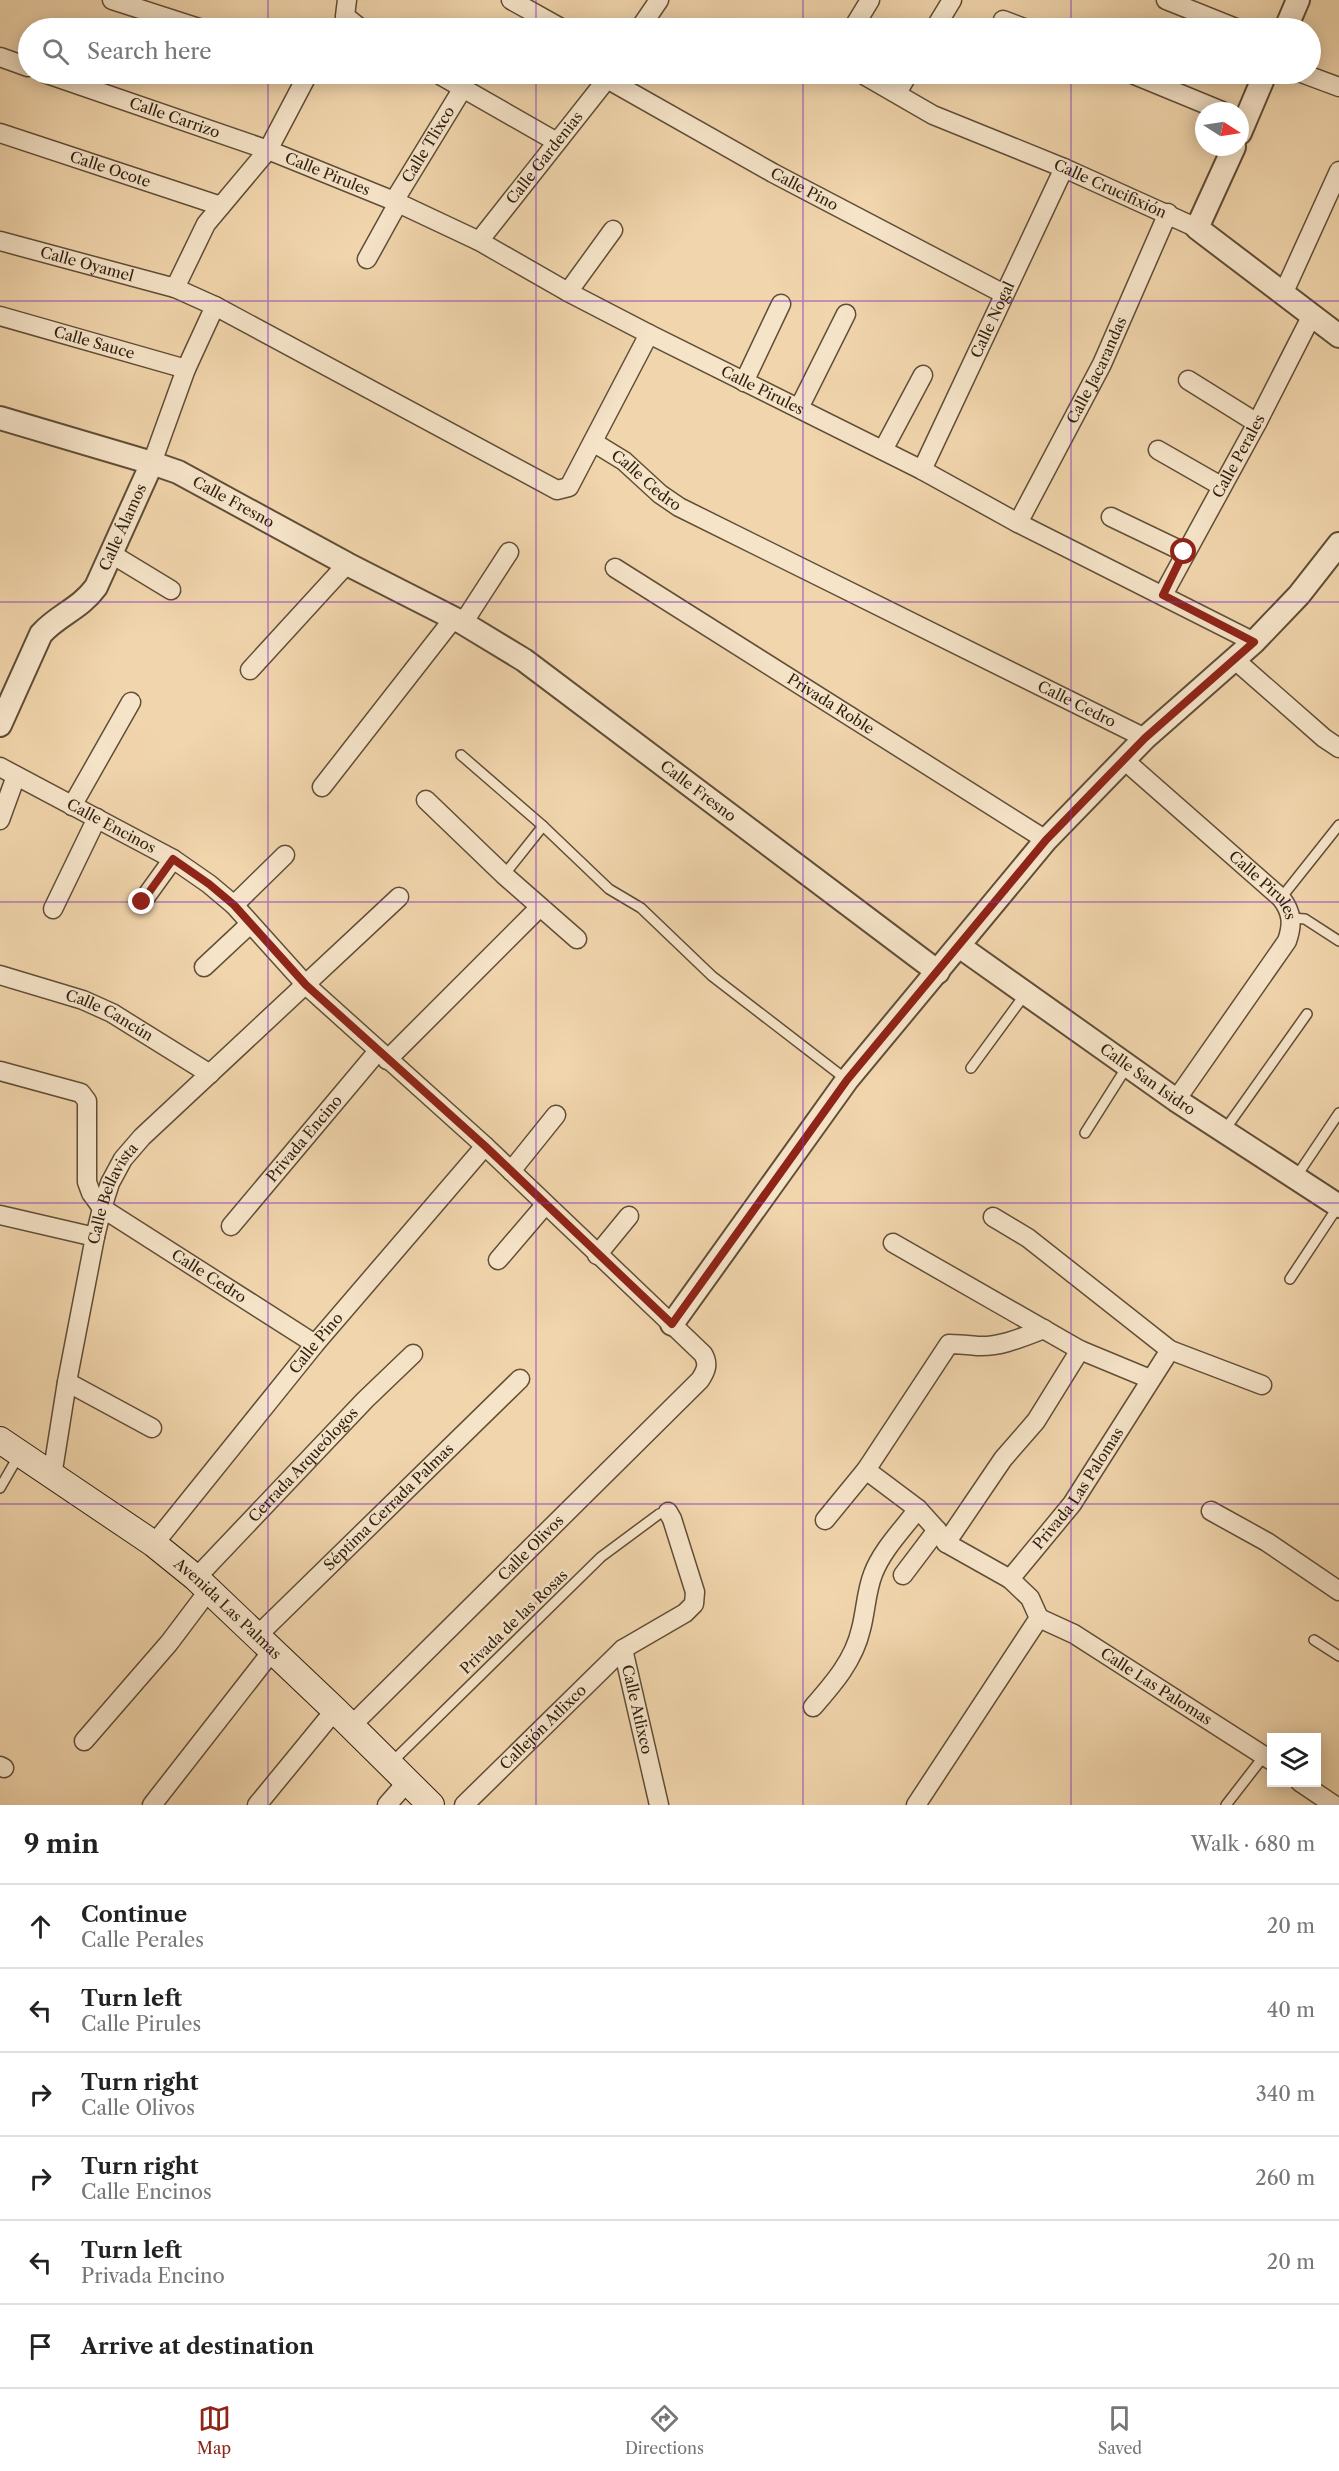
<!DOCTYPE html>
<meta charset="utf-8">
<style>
body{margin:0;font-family:"Libre Caslon Text",serif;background:#f2f2f2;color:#222}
.controls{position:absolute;right:18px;bottom:18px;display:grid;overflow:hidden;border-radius:0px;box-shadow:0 3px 15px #0003}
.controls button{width:54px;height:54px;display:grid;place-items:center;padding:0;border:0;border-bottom:2px solid #e0e0e0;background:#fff;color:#222;font:30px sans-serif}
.compass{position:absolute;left:1195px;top:102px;width:54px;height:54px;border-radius:50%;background:#fff;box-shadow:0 3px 15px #0003;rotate:102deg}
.stop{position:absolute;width:18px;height:18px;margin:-14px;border:4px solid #8f2418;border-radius:50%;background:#fff}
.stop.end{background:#8f2418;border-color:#fff;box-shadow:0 2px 6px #0008}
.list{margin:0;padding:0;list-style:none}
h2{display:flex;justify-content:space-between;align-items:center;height:78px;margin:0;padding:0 24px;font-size:26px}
h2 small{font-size:20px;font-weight:400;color:#767676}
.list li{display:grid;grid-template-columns:39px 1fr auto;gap:18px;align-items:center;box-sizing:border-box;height:84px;padding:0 24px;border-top:2px solid #e0e0e0}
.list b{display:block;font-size:22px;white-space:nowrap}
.list p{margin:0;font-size:20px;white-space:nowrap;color:#767676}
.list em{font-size:20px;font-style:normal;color:#767676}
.icon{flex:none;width:33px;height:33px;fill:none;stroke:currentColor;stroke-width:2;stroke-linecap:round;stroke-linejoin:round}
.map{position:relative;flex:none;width:1339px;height:1805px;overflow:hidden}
.search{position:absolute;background:#fff;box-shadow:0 3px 15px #0003;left:18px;right:18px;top:18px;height:66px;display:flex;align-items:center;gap:15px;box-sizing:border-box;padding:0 21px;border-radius:33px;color:#767676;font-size:22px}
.sheet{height:582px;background:#fff}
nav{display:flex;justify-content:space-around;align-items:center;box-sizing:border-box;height:84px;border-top:2px solid #e0e0e0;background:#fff;font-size:16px;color:#767676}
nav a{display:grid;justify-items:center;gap:3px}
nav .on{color:#8f2418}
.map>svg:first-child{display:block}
</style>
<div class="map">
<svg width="1339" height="1805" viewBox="0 0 1339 1805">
<rect width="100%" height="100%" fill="#f1d5ac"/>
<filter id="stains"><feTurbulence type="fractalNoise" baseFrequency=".00333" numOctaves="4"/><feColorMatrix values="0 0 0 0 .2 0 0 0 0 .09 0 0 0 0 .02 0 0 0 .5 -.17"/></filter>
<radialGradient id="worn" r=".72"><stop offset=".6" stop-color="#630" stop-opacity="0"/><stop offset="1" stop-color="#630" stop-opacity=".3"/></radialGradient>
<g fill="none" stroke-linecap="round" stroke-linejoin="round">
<defs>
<g id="service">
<path d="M 461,755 L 543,826 L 609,889 L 641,908 L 712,976 L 847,1080"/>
<path d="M 504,875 L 543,826"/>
<path d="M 1281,898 L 1339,825"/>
<path d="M 1291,918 L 1305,919 L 1339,941"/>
<path d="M 971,1068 L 1026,993"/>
<path d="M 1224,1131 L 1307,1014"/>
<path d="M 1085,1133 L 1128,1065"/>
<path d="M 1296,1177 L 1339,1113"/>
<path d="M 1290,1279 L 1339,1205"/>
<path d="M 0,1488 L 19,1455"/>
<path d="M 1314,1640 L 1339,1656"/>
<path d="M 391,1763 L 601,1557 L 659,1514 L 668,1512"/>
<path d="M 1226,1805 L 1264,1756"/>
</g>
<g id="minor">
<path d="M 112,0 L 199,28"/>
<path d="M 347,0 L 345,16 L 360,28"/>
<path d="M 511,0 L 561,28"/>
<path d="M 1166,0 L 1236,28"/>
<path d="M 1003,20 L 1024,28"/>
<path d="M 640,28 L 659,0"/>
<path d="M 853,28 L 870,0"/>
<path d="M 935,28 L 952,0"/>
<path d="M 0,57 L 28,67"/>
<path id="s1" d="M 47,74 L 268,150 L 394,201 L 479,241 L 568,292 L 649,334 L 922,470 L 1018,523 L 1254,642"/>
<path d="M 438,74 L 557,142"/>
<path id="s2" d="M 862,74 L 933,115 L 1064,168 L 1197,228"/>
<path d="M 1132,74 L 1222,111"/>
<path d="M 1304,74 L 1339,87"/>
<path id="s3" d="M 607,79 L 773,173 L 1004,294"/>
<path d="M 897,93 L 908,74"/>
<path id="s4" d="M 0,133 L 221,206"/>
<path id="s5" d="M 394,201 L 463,88"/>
<path id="s6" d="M 0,241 L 175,288 L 215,306 L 557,490 L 569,487 L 649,334"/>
<path id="s7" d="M 479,241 L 611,74"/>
<path d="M 367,259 L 398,203"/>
<path d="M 175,288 L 206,224 L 268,150 L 308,74"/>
<path d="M 568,292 L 613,230"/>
<path d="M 1284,292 L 1339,171"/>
<path id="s8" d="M 0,316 L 186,369"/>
<path d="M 1188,380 L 1257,423"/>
<path d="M 744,382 L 781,304"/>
<path d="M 799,408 L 846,314"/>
<path id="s9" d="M 593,442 L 624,461 L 660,494 L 679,507 L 1145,738"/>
<path d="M 883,450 L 923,375"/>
<path d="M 1158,450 L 1221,486"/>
<path d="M 152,463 L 186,369 L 215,306"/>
<path id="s10" d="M 922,470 L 1064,168"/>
<path d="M 1111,517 L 1184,552"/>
<path id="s11" d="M 1018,523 L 1102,364 L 1168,213"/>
<path d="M 110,553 L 171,590"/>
<path id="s12" d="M 615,568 L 1046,840"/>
<path id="s13" d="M 1163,595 L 1257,423 L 1311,317"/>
<path d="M 463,623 L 509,552"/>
<path d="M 1234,659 L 1324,738 L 1339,748"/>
<path d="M 250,670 L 347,564"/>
<path id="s14" d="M 1123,759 L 1281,898 C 1292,912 1293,924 1287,941 L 1176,1100"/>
<path id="s15" d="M 0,767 L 173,859 L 209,884 L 234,905 L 306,985 L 485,1146 L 703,1354 C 709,1364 706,1371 700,1380 L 351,1726"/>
<path d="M 322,787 L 454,618"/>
<path d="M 426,800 L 504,875 L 577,939"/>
<path d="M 72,806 L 131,702"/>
<path d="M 0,820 L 16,776"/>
<path d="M 142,902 L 173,859"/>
<path d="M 234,905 L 285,855"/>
<path d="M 53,909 L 97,818"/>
<path d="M 204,967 L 250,924"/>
<path id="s16" d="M 0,975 L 83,1000 L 112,1013 L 210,1074"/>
<path d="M 387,1060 L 540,907"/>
<path id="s17" d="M 0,1071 L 81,1093 L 87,1101 L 87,1182 L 91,1193 L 102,1208 L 315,1344"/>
<path d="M 511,1171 L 556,1115"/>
<path d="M 0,1215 L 95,1237"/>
<path id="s18" d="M 231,1226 L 378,1051"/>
<path d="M 893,1243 L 1080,1350 L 1150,1379"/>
<path d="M 597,1255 L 629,1216"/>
<path d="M 498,1260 L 545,1205"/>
<path d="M 1170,1350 L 1262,1385"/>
<path d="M 67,1382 L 152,1428"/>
<path d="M 866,1470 L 918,1509 L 937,1530 L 946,1543 L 1010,1579"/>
<path id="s19" d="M 52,1476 L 67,1382 L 95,1237 L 102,1208 L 110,1183 L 123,1159 L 142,1137 L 399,897"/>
<path d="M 1211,1511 L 1267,1542 L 1339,1591"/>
<path d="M 825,1520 L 866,1470 L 949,1344 C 959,1344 968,1345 978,1346 C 1001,1347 1023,1337 1044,1329"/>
<path d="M 946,1543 L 1003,1459 L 1036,1421 L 1080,1350"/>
<path id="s20" d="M 154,1544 L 315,1344 L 485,1146"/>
<path d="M 903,1575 L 937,1530"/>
<path id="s21" d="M 196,1578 L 365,1400 L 413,1354"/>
<path id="s22" d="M 1039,1618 L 1074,1634 L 1272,1761"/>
<path id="s23" d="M 258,1635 L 520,1379"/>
<path id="s24" d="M 623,1649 L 659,1805"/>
<path d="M 813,1707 C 834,1683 854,1660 861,1629 C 866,1610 866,1592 873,1574 C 882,1550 903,1529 918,1509"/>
<path d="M 84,1741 L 169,1643 L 209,1590"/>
<path d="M 0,1766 L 4,1768"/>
<path d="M 1300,1782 L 1334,1805"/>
<path d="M 152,1805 L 273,1650"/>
<path d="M 257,1805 L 335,1710"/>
<path d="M 387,1805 L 407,1782"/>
<path id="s25" d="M 464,1805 L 623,1649 L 685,1613 L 694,1604 L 695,1592 L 672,1519 L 668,1512"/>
<path id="s26" d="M 916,1805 L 1039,1618 L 1030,1598 L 1010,1579 L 1072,1504 L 1170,1350 L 1028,1238 L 993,1217"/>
</g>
<g id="tertiary">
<path d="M 1286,28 L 1298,0"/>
<path d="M 1240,133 L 1265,74"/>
<path d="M 1234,147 L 1197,228 L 1339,336"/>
<path id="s27" d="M 0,418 L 152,463 L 178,472 L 347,564 L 463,623 L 524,660 L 938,972"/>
<path id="s28" d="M 0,725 L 41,634 C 59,614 79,610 96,587 L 152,463"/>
<path id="s29" d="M 959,946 L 1176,1100 L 1339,1206"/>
<path d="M 672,1324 L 847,1080 L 1046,840 L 1145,738 L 1254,642 L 1299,595 L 1339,544"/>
</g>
<g id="secondary">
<path id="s30" d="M 0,1440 L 154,1544 L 196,1578 L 335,1710 L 431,1805"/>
</g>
</defs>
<use href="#service" stroke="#604e37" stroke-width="12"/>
<use href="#minor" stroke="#604e37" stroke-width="21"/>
<use href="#tertiary" stroke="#604e37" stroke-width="26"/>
<use href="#secondary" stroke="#302110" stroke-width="28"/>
<use href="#service" stroke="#f6e4c9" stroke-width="9"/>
<use href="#minor" stroke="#f6e4c9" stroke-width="18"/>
<use href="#tertiary" stroke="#f6e4c9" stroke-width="22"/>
<use href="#secondary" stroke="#f6e4c9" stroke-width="26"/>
</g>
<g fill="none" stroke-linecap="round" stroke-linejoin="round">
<path stroke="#8f2418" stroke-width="8" d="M 142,902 L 173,859 L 209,884 L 234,905 L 306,985 L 485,1146 L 672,1324 L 847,1080 L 1046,840 L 1145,738 L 1254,642 L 1163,595 L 1184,552"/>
</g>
<path fill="none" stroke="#7b2cbf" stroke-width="1.5" stroke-opacity="0.55" d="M 268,0 L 268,28M 536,0 L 536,28M 803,0 L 803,28M 1071,0 L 1071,28M 268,74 L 268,1805M 536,74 L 536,1805M 803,74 L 803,1805M 1071,74 L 1071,1805M 0,301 L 1339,301M 0,602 L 1339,602M 0,902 L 1339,902M 0,1203 L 1339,1203M 0,1504 L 1339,1504"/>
<g text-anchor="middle" stroke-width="5" stroke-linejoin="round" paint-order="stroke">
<g font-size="15" fill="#302110" stroke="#f6e4c9">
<text dy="5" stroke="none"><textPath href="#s1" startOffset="135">Calle Carrizo</textPath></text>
<text dy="5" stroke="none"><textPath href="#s5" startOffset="66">Calle Tlixco</textPath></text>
<text dy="5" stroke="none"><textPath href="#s7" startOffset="106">Calle Gardenias</textPath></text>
<text dy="5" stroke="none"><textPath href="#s4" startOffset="116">Calle Ocote</textPath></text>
<text dy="5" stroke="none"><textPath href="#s1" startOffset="298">Calle Pirules</textPath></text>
<text dy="5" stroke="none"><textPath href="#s3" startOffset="226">Calle Pino</textPath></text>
<text dy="5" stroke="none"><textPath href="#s2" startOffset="274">Calle Crucifixión</textPath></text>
<text dy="5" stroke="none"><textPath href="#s6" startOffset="90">Calle Oyamel</textPath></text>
<text dy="5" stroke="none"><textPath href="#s10" startOffset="166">Calle Nogal</textPath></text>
<text dy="5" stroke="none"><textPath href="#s8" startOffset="98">Calle Sauce</textPath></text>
<text dy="5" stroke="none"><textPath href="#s11" startOffset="172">Calle Jacarandas</textPath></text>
<text dy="5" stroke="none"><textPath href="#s1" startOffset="784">Calle Pirules</textPath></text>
<text dy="5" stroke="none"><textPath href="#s13" startOffset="158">Calle Perales</textPath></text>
<text dy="5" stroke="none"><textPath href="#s9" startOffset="66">Calle Cedro</textPath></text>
<text dy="5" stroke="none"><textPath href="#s27" startOffset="249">Calle Fresno</textPath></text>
<text dy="5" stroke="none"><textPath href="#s28" startOffset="238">Calle Álamos</textPath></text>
<text dy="5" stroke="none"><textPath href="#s12" startOffset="255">Privada Roble</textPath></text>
<text dy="5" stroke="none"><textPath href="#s9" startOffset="552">Calle Cedro</textPath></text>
<text dy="5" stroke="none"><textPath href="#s27" startOffset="798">Calle Fresno</textPath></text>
<text dy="5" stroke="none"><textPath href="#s15" startOffset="126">Calle Encinos</textPath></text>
<text dy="5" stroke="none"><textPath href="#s14" startOffset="189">Calle Pirules</textPath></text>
<text dy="5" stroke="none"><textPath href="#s16" startOffset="117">Calle Cancún</textPath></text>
<text dy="5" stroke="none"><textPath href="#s29" startOffset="231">Calle San Isidro</textPath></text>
<text dy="5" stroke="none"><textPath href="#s18" startOffset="114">Privada Encino</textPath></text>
<text dy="5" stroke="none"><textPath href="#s19" startOffset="290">Calle Bellavista</textPath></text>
<text dy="5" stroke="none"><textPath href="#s17" startOffset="332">Calle Cedro</textPath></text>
<text dy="5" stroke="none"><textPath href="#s20" startOffset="258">Calle Pino</textPath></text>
<text dy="5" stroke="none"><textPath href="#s21" startOffset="156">Cerrada Arqueólogos</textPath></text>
<text dy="5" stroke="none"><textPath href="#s26" startOffset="387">Privada Las Palomas</textPath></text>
<text dy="5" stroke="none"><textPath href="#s23" startOffset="183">Séptima Cerrada Palmas</textPath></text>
<text transform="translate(531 1548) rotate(-45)" y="5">Calle Olivos</text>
<text dy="5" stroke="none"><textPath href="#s30" startOffset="284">Avenida Las Palmas</textPath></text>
<text transform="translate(514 1622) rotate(-44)" y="5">Privada de las Rosas</text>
<text dy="5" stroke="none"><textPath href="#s22" startOffset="136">Calle Las Palomas</textPath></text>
<text dy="5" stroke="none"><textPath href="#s24" startOffset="62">Calle Atlixco</textPath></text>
<text dy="5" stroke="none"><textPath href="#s25" startOffset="111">Callejón Atlixco</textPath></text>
</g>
</g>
<rect width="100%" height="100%" filter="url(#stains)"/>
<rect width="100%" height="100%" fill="url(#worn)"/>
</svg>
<div class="controls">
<button><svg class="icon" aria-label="layers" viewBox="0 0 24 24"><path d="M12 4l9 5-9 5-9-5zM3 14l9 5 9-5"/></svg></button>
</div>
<svg class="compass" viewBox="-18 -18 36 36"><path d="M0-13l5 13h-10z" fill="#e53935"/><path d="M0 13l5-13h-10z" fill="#767676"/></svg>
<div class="stop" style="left:1184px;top:552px"></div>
<div class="stop end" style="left:142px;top:902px"></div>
<div class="search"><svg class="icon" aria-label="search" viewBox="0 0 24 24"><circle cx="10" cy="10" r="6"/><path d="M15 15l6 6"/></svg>Search here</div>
</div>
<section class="sheet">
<h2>9 min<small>Walk · 680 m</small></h2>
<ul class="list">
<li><svg class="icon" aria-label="ahead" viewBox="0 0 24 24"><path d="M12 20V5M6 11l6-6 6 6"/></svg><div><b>Continue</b><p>Calle Perales</p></div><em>20 m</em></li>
<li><svg class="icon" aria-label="left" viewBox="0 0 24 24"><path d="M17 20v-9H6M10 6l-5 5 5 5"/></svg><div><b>Turn left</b><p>Calle Pirules</p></div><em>40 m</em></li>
<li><svg class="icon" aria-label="right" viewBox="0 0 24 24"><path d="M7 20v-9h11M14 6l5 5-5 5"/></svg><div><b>Turn right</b><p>Calle Olivos</p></div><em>340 m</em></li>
<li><svg class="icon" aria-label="right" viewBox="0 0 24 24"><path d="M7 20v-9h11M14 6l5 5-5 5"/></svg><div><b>Turn right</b><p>Calle Encinos</p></div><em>260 m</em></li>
<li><svg class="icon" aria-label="left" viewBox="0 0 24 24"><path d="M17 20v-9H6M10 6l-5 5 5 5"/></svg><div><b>Turn left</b><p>Privada Encino</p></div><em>20 m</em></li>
<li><svg class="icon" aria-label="arrive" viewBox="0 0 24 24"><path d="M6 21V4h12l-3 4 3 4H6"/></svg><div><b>Arrive at destination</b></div></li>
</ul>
</section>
<nav>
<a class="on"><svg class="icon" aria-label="map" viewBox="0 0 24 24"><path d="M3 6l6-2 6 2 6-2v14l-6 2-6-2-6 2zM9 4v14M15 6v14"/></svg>Map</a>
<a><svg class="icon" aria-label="directions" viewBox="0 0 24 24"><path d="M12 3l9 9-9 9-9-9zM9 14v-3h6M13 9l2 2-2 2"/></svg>Directions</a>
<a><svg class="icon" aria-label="saved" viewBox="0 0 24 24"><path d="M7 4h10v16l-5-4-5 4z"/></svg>Saved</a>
</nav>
